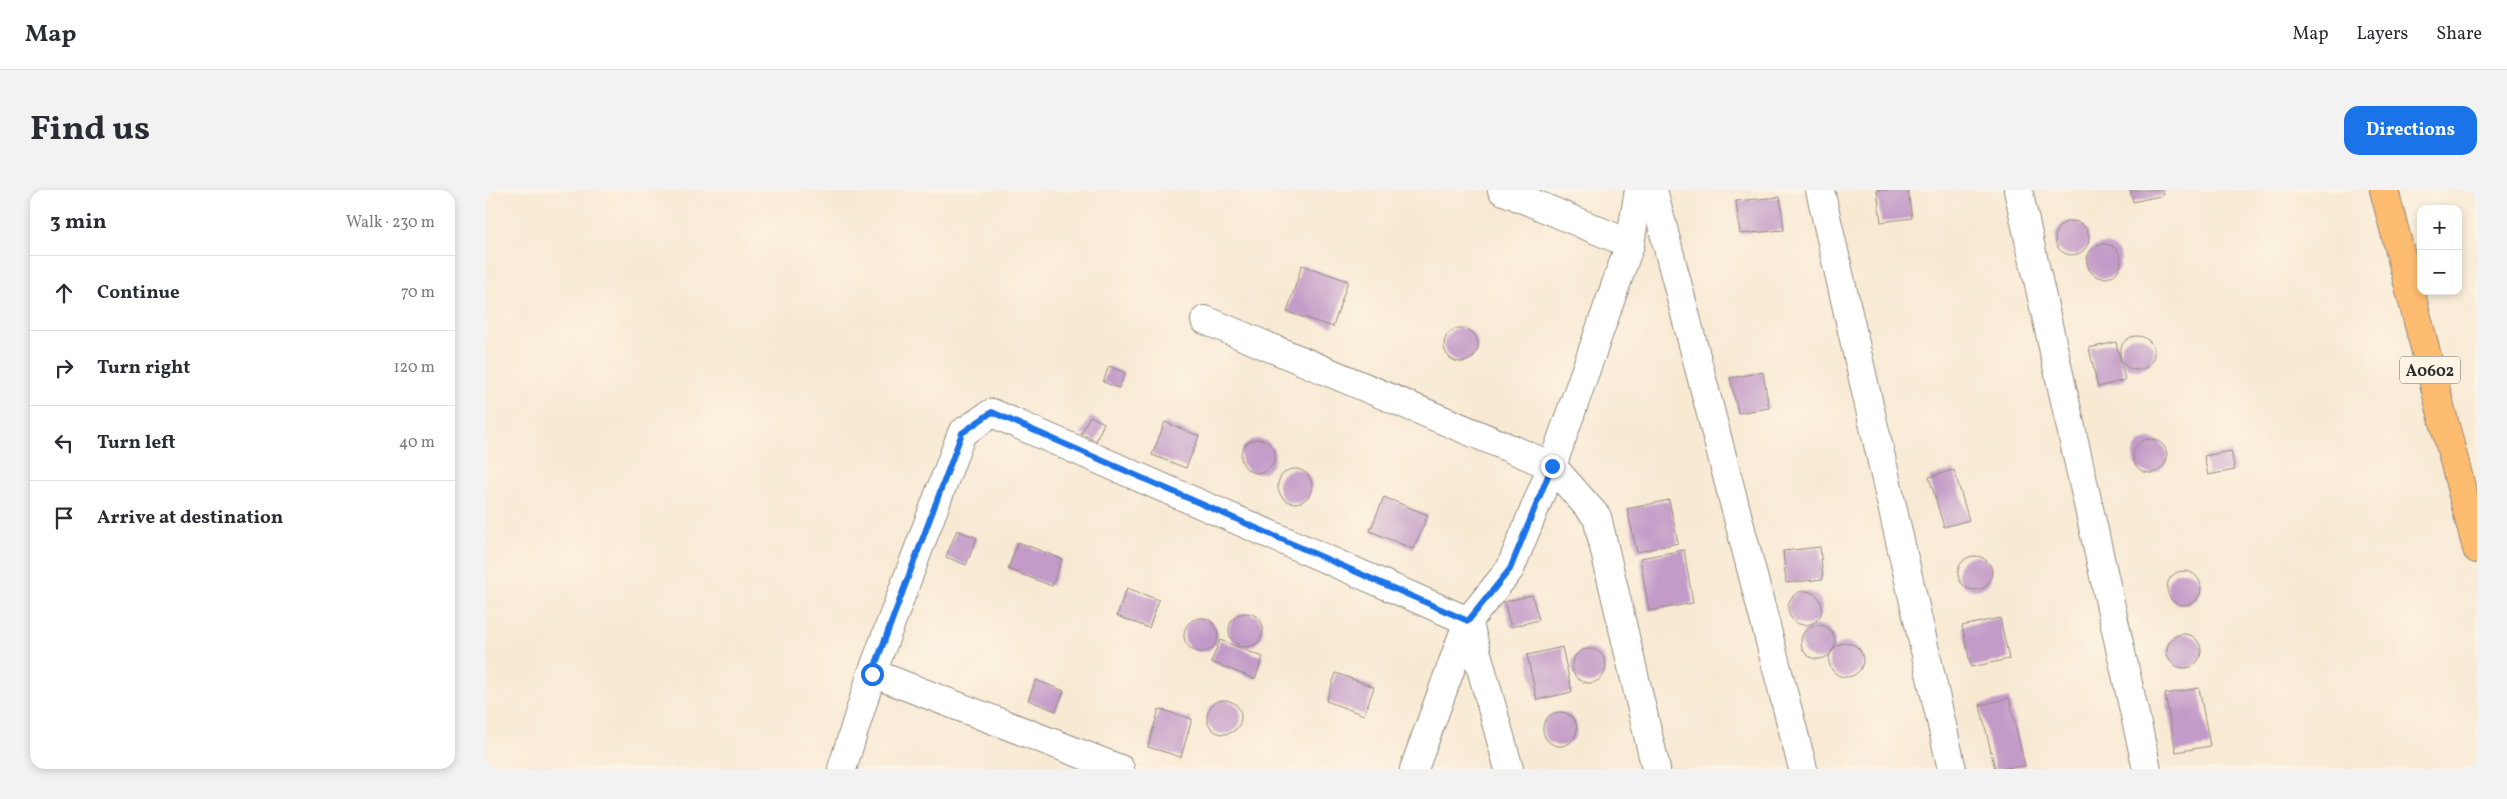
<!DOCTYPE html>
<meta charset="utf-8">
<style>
body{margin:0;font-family:Vollkorn,serif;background:#f2f2f3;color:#2b2b33}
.controls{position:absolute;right:15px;top:15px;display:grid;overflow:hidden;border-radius:10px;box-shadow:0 2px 8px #0003}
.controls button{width:45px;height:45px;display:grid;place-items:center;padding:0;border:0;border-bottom:1px solid #e1e1e2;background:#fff;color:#2b2b33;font:25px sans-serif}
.stop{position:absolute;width:15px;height:15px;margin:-11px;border:4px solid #1a73e8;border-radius:50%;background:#fff}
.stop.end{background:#1a73e8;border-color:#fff;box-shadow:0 1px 5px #0008}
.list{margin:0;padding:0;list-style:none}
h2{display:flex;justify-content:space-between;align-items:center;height:65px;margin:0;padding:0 20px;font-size:21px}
h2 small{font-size:16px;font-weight:400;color:#7c7c81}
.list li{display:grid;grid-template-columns:32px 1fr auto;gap:15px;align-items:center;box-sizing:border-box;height:75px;padding:0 20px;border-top:1px solid #e1e1e2}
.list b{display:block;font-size:19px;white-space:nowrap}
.list em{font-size:16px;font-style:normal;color:#7c7c81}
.icon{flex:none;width:28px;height:28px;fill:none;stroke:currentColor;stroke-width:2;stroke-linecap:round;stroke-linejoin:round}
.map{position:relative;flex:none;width:1992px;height:579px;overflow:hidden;border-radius:15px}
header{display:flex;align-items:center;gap:30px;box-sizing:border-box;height:70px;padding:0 25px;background:#fff;border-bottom:1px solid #e1e1e2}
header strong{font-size:24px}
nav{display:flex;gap:28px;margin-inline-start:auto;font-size:18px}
.intro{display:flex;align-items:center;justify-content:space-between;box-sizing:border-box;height:120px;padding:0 30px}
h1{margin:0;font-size:35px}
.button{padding:12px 22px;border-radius:15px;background:#1a73e8;color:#fff;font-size:18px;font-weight:700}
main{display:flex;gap:30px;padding:0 30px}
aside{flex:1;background:#fff;border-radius:15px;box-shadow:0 2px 8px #0003}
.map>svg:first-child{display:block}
</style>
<header>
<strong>Map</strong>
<nav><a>Map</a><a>Layers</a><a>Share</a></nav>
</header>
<div class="intro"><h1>Find us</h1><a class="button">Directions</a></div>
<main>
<aside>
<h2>3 min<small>Walk · 230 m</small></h2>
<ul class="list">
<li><svg class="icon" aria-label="ahead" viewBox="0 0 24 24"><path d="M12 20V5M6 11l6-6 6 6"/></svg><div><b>Continue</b></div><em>70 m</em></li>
<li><svg class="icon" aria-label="right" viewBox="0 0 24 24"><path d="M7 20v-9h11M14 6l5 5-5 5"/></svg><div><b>Turn right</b></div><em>120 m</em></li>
<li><svg class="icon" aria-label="left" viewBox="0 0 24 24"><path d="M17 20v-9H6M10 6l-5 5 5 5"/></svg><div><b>Turn left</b></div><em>40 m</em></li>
<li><svg class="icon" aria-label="arrive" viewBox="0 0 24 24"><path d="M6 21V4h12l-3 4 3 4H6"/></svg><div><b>Arrive at destination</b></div></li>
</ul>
</aside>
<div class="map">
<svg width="1992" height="579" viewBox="0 0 1992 579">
<rect width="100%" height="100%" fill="#fcf5e5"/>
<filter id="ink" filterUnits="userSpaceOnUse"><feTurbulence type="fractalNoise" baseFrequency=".02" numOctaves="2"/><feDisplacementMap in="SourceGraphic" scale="10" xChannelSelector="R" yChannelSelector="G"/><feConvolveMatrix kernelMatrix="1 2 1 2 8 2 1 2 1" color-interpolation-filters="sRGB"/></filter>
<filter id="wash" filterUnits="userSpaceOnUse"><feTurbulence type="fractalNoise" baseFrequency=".0096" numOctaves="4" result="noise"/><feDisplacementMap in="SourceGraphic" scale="20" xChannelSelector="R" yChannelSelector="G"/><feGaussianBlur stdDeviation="1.12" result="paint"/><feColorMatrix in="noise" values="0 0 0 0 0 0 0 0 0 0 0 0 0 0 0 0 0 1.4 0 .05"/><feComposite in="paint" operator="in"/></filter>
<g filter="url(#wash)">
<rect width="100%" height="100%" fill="#f8e9d3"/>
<g id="blocks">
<g fill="#c39bc8">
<path d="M 1392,0 L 1423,0 L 1427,28 L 1396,32 Z"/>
<path d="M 1645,0 L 1678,0 L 1679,5 L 1648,12 Z"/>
<path d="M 1295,7 L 1299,40 L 1255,44 L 1251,11 Z"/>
<circle cx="1587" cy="48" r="17"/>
<circle cx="1619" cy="71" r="17"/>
<path d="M 817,75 L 863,91 L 848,137 L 802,122 Z"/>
<circle cx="976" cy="155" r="17"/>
<circle cx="1652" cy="163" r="17"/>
<path d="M 1631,152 L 1640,190 L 1613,197 L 1604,158 Z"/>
<path d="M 624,176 L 640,183 L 634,198 L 618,192 Z"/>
<path d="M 1278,182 L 1284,218 L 1253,223 L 1245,188 Z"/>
<path d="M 605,226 L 619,233 L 611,251 L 596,244 Z"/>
<path d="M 680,232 L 714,246 L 701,278 L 667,265 Z"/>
<circle cx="773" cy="266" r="17"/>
<circle cx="1665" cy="266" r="17"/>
<path d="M 1746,261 L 1750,280 L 1723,285 L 1719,266 Z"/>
<circle cx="810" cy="296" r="17"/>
<path d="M 1469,280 L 1484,330 L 1459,337 L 1444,287 Z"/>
<path d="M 899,307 L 943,325 L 928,359 L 885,341 Z"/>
<path d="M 1184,310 L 1193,353 L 1152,362 L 1142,319 Z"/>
<path d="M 472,340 L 492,348 L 481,375 L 461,367 Z"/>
<path d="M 533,352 L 577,369 L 567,396 L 523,379 Z"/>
<path d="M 1335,357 L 1338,389 L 1301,393 L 1298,361 Z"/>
<path d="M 1199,360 L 1208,413 L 1164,421 L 1155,368 Z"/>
<circle cx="1490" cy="383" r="17"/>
<circle cx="1699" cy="398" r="17"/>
<path d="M 642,398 L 674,410 L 664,438 L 632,426 Z"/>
<circle cx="1320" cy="418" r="17"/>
<path d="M 1047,405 L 1054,430 L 1026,437 L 1019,412 Z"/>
<circle cx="761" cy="440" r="17"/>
<path d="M 1515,428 L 1524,469 L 1486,477 L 1477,436 Z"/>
<circle cx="716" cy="445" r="17"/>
<circle cx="1333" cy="452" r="17"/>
<circle cx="1699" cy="461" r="17"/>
<path d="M 735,450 L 778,467 L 770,489 L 726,472 Z"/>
<circle cx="1361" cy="470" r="17"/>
<path d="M 1077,457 L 1087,502 L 1052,510 L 1042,465 Z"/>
<circle cx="1104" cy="476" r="17"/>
<path d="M 851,483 L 889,497 L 879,525 L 841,511 Z"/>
<path d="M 551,490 L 579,501 L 571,521 L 543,510 Z"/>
<path d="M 1714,498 L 1725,556 L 1691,562 L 1680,504 Z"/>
<path d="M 1524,508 L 1540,576 L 1510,579 L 1495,515 Z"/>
<circle cx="739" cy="527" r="17"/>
<path d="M 674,519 L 707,529 L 696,567 L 663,557 Z"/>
<circle cx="1075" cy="539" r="17"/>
</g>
</g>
</g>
<g filter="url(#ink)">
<use href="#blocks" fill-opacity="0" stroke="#928a7f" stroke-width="1"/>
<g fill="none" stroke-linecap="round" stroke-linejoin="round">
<defs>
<g id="minor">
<path d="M 1017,0 L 1145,54"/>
<path d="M 1168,0 L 1318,579"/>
<path d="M 1335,0 L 1467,579"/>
<path d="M 1533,0 L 1662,579"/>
<path d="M 720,130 L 1067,276 L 1112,327 L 1171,579"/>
<path d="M 387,483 L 635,579"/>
<path d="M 357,579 L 387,483 L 477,243 L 507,223 L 983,431 L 1024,579"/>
<path d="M 929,579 L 983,431 L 1025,379 L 1067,276 L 1145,54 L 1154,0"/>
</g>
<path id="trunk" d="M 1899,0 L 1992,359"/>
</defs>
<use href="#minor" stroke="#928a7f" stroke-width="30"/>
<use href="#trunk" stroke="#928a7f" stroke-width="30"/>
<use href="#minor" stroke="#fff" stroke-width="28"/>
<use href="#trunk" stroke="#febc70" stroke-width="28"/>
</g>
</g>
<g fill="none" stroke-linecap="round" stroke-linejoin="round" filter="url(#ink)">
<path stroke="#1a73e8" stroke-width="6" d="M 387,484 L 477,243 L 507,222 L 983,431 L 1025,379 L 1067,276"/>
</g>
<g text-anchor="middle" stroke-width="4" stroke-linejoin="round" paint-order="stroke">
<rect fill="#fcf5e5" stroke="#6a6863" stroke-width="1" x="1915" y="166.5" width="60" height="27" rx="4"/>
<g font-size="16" font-weight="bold" fill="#2b2b2b">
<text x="1945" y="186">A0602</text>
</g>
</g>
</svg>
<div class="controls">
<button>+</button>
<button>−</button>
</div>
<div class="stop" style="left:387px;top:484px"></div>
<div class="stop end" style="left:1067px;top:276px"></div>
</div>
</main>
